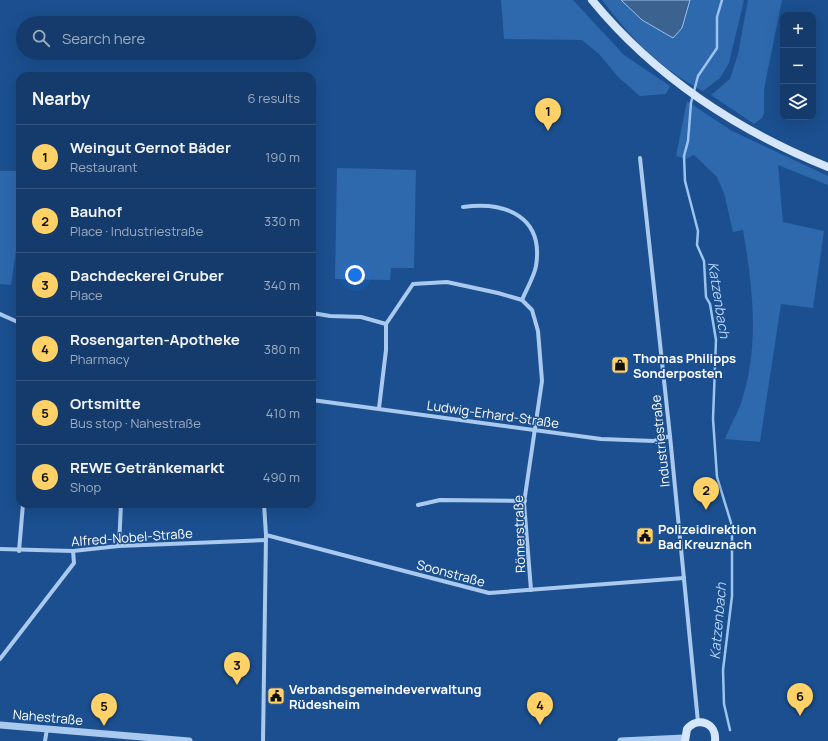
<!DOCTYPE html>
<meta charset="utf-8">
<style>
body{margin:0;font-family:Manrope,sans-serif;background:#214673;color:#f1f3f6}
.controls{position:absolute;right:12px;top:12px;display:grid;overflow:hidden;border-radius:8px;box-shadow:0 4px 16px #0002}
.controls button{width:36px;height:36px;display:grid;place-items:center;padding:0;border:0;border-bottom:1px solid #33557e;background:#143b6b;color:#f1f3f6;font:20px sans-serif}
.you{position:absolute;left:355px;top:275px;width:14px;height:14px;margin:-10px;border:3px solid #fff;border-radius:50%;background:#1a73e8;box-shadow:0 0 0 6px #1a73e833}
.badge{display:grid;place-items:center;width:26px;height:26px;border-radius:50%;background:#ffd166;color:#111;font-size:13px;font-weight:700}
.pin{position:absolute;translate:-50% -33px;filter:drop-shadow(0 1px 2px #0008)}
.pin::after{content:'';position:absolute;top:21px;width:14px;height:12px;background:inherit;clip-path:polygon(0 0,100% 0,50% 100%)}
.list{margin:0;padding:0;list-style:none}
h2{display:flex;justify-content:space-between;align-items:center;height:52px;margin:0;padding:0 16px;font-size:17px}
h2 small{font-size:13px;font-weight:400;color:#9dadc1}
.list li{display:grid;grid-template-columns:26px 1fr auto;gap:12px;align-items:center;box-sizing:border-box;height:64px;padding:0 16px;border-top:1px solid #33557e}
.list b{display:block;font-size:15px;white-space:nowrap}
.list p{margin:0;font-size:13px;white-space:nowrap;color:#9dadc1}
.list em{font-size:13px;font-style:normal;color:#9dadc1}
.icon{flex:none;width:22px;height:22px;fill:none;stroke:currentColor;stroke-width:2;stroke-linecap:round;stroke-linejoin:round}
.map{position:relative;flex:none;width:828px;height:741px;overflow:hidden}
.search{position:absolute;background:#143b6b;box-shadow:0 4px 16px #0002;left:16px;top:16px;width:300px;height:44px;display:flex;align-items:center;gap:10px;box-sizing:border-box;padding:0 14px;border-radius:22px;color:#9dadc1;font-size:15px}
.panel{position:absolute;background:#143b6b;box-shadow:0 4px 16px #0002;left:16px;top:72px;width:300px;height:436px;border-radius:12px}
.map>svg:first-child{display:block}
</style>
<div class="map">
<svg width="828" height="741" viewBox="0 0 828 741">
<rect width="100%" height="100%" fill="#1b4f8f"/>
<g fill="#2e69ad">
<path d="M 501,0 L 573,0 L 624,55 L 670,86 L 666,94 L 640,96 L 618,77 L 600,55 L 582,40 L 504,39 Z"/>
<path d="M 602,0 L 621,0 L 642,20 L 682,28 L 690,0 L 744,0 L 729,63 L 720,78 L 703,91 C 692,85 681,79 671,71 C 645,53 621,25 602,0 Z"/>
<path d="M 748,0 L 782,0 L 764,89 L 764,113 L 762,118 L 754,124 L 711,95 L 730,79 L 738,54 Z"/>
<path d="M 687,101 L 732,131 L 828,176 L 828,185 L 778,165 L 783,222 L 824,231 L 813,308 L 781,304 L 760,442 L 725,439 C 729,427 737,415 741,403 C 760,346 753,289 743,230 L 733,232 L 724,193 L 717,177 L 694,155 L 686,159 L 676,156 Z"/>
<path d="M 337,168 L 416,170 L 414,268 L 391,268 L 390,280 L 335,279 Z"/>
<path d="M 0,171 L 20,171 L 20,224 L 11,285 L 0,284 Z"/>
</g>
<path fill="#3c6290" stroke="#9cc4f0" d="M 621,0 L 690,0 L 682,28 L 673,38 L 642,20 Z"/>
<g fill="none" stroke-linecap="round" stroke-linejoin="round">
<path stroke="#9cc4f0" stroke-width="2.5" d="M 722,0 L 717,17 L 717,48 L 698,76 L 691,103 L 688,141 L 684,156 L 685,181 L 698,231 L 697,245 L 704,261 L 706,297 L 710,304 L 716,340 L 713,419 L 717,477 L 732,526 L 732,596 L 723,670 L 724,704 L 730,730"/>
<g stroke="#a9c9ee" stroke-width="4">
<path d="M 640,158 L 670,436 L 698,722"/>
<path d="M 463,207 C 506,201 544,217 536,266 C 534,277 526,290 522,300"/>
<path d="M 312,313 L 330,316 L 361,317 L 386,324"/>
<path d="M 0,314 L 20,323"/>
<path d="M 386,324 L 413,284 L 447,282 L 498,293 L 522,300 L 532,310 L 538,331 L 542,381 L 524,503 L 531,590"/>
<path d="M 312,400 L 601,439 L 654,441 L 670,436"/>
<path d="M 379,408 L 386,350 L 386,324"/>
<path d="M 418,505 L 440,500 L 525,501"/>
<path d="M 266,535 L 489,593 L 684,578"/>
<path d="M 119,546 L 121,504"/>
<path d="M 0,549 L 73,551 L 119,546 L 266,540"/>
<path d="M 19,551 L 23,504"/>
<path d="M 0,659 L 74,563 L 73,551"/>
<path d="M 45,741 L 47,729"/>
<path d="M 263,741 L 266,535 L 264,504"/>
</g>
<g stroke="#a9c9ee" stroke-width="7">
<path d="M 0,725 L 189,741"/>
<path d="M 621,741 L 684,738"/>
</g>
<g stroke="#d6e6fa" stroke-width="8">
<path d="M 592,0 C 654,76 738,131 828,167"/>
<path d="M 685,741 L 687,729 C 698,716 717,723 715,741"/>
</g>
</g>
<defs>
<symbol id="shop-square" viewBox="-11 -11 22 22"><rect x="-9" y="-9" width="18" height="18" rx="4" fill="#ffd166" stroke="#1b4f8f"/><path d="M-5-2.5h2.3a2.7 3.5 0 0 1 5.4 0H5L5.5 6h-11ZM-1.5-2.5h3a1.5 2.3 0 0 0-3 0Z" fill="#111"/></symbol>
<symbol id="civic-square" viewBox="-11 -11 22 22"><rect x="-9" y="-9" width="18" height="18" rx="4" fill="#ffd166" stroke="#1b4f8f"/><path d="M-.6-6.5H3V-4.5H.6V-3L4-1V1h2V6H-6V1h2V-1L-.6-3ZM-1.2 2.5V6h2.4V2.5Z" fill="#111"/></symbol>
</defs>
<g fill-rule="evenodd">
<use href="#shop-square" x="610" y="355" width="20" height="20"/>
<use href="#civic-square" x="635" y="526" width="20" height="20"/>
<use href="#civic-square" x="266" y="686" width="20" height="20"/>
</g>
<g text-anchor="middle" stroke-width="3" stroke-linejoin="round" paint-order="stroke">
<g font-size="13" font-weight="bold" fill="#fff" stroke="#1b4f8f" text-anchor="start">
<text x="633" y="363">Thomas Philipps<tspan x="633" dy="15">Sonderposten</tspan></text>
<text x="658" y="534">Polizeidirektion<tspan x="658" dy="15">Bad Kreuznach</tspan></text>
<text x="289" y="694">Verbandsgemeindeverwaltung<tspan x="289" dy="15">Rüdesheim</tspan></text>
</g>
<g font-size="13" fill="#fff" stroke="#1b4f8f">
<text transform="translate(493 414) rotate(8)" y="5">Ludwig-Erhard-Straße</text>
<text transform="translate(660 441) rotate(-96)" y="5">Industriestraße</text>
<text transform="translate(519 534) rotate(-92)" y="5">Römerstraße</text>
<text transform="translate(132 537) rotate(-4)" y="5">Alfred-Nobel-Straße</text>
<text transform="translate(451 573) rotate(15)" y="5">Soonstraße</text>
<text transform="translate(48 717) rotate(5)" y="5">Nahestraße</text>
</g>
<g font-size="14" font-style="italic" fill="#b5d3f5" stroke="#1b4f8f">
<text transform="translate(719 300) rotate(81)" y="5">Katzenbach</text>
<text transform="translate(718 621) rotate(-85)" y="5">Katzenbach</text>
</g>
</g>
</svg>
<div class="controls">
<button>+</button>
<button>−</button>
<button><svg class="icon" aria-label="layers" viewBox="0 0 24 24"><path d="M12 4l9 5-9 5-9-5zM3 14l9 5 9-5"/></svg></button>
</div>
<div class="you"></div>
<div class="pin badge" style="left:548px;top:131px">1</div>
<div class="pin badge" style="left:706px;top:510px">2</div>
<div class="pin badge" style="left:237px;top:685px">3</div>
<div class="pin badge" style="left:540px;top:725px">4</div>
<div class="pin badge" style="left:104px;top:726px">5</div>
<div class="pin badge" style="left:800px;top:716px">6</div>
<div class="search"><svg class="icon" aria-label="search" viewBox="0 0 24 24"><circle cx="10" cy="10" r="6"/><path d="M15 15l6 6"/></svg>Search here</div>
<section class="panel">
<h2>Nearby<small>6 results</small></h2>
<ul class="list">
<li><span class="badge">1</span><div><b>Weingut Gernot Bäder</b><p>Restaurant</p></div><em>190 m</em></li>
<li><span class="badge">2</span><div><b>Bauhof</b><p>Place · Industriestraße</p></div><em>330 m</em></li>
<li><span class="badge">3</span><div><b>Dachdeckerei Gruber</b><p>Place</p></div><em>340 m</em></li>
<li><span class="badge">4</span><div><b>Rosengarten-Apotheke</b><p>Pharmacy</p></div><em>380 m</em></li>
<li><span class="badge">5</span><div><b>Ortsmitte</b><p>Bus stop · Nahestraße</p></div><em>410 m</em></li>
<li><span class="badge">6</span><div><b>REWE Getränkemarkt</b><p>Shop</p></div><em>490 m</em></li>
</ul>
</section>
</div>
